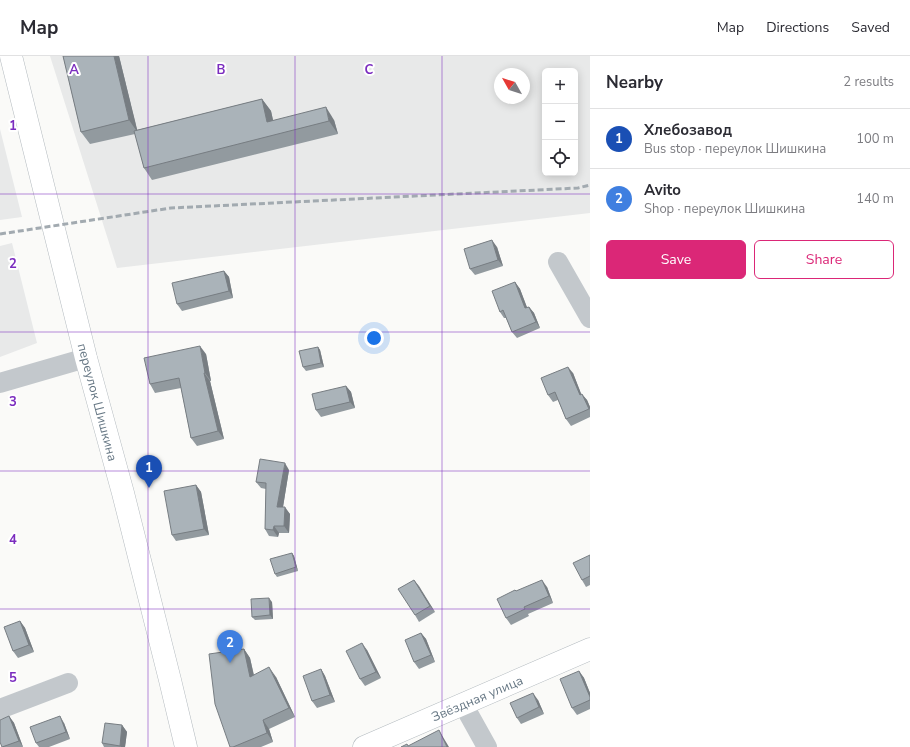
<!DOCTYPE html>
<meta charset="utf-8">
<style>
body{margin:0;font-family:"Nunito Sans",sans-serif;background:#f2f2f3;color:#2b2b33}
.controls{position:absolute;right:12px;top:12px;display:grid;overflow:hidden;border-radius:6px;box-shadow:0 2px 10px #0003}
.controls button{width:36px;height:36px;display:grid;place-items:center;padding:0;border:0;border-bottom:1px solid #e1e1e2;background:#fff;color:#2b2b33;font:20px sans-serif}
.compass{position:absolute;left:494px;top:12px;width:36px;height:36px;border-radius:50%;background:#fff;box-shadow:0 2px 10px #0003;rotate:309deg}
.you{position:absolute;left:374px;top:282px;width:14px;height:14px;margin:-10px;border:3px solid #fff;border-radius:50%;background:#1a73e8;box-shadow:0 0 0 6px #1a73e833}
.badge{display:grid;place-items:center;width:26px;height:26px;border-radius:50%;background:#db2777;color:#fff;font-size:13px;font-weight:700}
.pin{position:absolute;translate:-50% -33px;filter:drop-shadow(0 1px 2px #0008)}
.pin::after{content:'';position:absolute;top:21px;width:14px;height:12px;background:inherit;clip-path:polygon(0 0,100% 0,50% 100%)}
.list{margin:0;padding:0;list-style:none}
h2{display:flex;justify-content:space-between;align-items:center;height:52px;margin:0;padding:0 16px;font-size:17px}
h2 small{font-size:13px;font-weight:400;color:#7c7c81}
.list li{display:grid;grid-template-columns:26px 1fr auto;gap:12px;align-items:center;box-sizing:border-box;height:60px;padding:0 16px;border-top:1px solid #e1e1e2}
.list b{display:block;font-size:15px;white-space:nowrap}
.list p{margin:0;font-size:13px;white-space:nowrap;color:#7c7c81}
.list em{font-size:13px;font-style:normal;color:#7c7c81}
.actions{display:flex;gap:8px;padding:12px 16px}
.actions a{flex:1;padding:9px 0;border:1px solid #db2777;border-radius:6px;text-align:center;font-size:14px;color:#db2777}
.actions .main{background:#db2777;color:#fff}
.icon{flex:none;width:22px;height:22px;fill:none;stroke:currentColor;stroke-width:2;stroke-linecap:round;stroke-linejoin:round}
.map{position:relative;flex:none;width:590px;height:691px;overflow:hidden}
header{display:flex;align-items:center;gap:24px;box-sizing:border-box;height:56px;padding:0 20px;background:#fff;border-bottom:1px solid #e1e1e2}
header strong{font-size:19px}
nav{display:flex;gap:22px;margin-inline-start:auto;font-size:14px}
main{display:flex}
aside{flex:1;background:#fff}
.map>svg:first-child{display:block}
</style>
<header>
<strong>Map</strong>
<nav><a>Map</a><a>Directions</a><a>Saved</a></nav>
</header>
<main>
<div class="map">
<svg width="590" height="691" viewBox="0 0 590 691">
<rect width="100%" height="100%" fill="#fafaf8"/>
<g fill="#e8e9e9" fill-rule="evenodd">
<path d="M 50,0 L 590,0 L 590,157 L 117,212 ZM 545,15 L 575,15 L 575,117 L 545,117 ZM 500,18 L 524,18 L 524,42 L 500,42 Z"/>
<path d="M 0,73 L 22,161 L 0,164 Z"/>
<path d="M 12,187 L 37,287 L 0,301 L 0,190 Z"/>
</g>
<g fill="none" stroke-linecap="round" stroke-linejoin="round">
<defs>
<g id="secondary">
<path d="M 11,0 L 86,302 L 123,437 L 170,624 L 186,691"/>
<path d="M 364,691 L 590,593"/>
</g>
</defs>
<use href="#secondary" stroke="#b3babf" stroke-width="23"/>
<g stroke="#c3c8cc" stroke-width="20">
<path d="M 558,206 L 590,262"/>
<path d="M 0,327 L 86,302"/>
<path d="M 463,648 L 487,691"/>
<path d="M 0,653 L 68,627"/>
</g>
<use href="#secondary" stroke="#fff" stroke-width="22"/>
<path stroke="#a2aab0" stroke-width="3" stroke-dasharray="6 3" stroke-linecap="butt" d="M 0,178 L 171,152 L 578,132 L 590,129"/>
</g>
<g fill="#929a9f">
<path d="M 63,0 L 119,0 L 137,74 L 262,43 L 271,55 L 273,64 L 334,64 L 338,78 L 152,124 L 144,112 L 135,78 L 90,88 L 81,76 Z"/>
<path d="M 497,191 L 503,210 L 475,219 L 470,213 Z"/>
<path d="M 224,215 L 229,221 L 233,242 L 182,255 L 177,248 Z"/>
<path d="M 515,226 L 520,233 L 527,252 L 529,251 L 534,257 L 540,272 L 517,282 L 512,276 L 506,262 L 504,262 L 500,256 Z"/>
<path d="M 318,291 L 320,294 L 324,311 L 306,315 L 303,311 Z"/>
<path d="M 206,298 L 211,325 L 210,325 L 224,383 L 197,390 L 191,382 L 181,332 L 155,337 L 150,328 Z"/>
<path d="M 573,317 L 581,338 L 587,344 L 590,351 L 590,361 L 571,370 L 566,363 L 558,344 L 553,346 L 548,339 Z"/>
<path d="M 346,330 L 351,336 L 355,352 L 321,361 L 316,354 Z"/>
<path d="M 289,414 L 283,451 L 290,458 L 289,477 L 279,477 L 278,481 L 269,480 L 265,473 L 266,433 L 261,432 L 256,426 Z"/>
<path d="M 196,429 L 201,436 L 209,479 L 176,485 L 172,479 Z"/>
<path d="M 292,497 L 294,500 L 298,515 L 277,521 L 275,518 Z"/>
<path d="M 590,499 L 590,529 L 586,531 L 582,524 Z"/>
<path d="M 414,524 L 435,556 L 419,566 L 415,559 Z"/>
<path d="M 547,531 L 553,547 L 528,558 L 529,560 L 511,569 L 506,562 L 516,535 Z"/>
<path d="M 272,546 L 273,563 L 255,564 L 252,561 Z"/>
<path d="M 20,565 L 25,572 L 34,596 L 18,602 L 13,595 Z"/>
<path d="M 421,577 L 426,583 L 435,606 L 419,613 L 414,606 Z"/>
<path d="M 244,593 L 250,602 L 254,619 L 276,621 L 295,661 L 269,673 L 273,686 L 261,691 L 230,691 Z"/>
<path d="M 367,594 L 381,622 L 365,630 L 360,623 Z"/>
<path d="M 321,613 L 325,620 L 335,646 L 317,652 L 312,645 Z"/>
<path d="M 579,615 L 584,622 L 590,637 L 590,653 L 577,659 L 572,652 Z"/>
<path d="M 538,644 L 544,658 L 521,668 L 517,662 Z"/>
<path d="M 9,660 L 14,667 L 23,691 L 2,691 Z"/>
<path d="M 64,667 L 70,683 L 49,691 L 39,691 L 36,687 Z"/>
<path d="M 122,669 L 127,676 L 125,691 L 104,691 L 102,687 Z"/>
</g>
<g fill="#777d82">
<path d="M 114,0 L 119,0 L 138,77 L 129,64 Z"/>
<path d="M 262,43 L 271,55 L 276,78 L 267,66 Z"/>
<path d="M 326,51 L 334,64 L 338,78 L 329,65 Z"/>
<path d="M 492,184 L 497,191 L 503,210 L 498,204 Z"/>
<path d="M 224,215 L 229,221 L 233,242 L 229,235 Z"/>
<path d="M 515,226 L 520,233 L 530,259 L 525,252 Z"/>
<path d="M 529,251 L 534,257 L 540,272 L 536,266 Z"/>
<path d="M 200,290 L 206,298 L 211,325 L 205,317 Z"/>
<path d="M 318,291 L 320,294 L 324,311 L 321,307 Z"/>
<path d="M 568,311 L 573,317 L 584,345 L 580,339 Z"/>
<path d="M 204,317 L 210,325 L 224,383 L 218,375 Z"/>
<path d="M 346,330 L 351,336 L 355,352 L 350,346 Z"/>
<path d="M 582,338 L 587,344 L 590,351 L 590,354 Z"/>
<path d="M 285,407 L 289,414 L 282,457 L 277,451 Z"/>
<path d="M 196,429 L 201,436 L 209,479 L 204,473 Z"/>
<path d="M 285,451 L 290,458 L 289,477 L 284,470 Z"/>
<path d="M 274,470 L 279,477 L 278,481 L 273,474 Z"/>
<path d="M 292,497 L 294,500 L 298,515 L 296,511 Z"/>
<path d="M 414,524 L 419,530 L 435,556 L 430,550 Z"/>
<path d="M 542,524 L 547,531 L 553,547 L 549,540 Z"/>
<path d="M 269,542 L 272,546 L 273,563 L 270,559 Z"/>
<path d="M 20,565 L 25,572 L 34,596 L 29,589 Z"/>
<path d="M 421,577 L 426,583 L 435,606 L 431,599 Z"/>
<path d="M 362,587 L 367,594 L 381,622 L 376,616 Z"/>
<path d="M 244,593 L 250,602 L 256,630 L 250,621 Z"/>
<path d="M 269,611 L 276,621 L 295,661 L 289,652 Z"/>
<path d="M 321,613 L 325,620 L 335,646 L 330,639 Z"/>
<path d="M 579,615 L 584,622 L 590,637 L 590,641 Z"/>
<path d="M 533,637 L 538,644 L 544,658 L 539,651 Z"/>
<path d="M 9,660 L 14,667 L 23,691 L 19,685 Z"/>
<path d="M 60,660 L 64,667 L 70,683 L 66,676 Z"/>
<path d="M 263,664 L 269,673 L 273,686 L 267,677 Z"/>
<path d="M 122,669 L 127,676 L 125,691 L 121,691 L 120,690 Z"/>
<path d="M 439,674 L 443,681 L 449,691 L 447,691 Z"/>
</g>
<g fill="#aab3b9" stroke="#777d82">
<path d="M 63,0 L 114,0 L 129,64 L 81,76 Z"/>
<path d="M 262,43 L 267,66 L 326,51 L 329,65 L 144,112 L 134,75 Z"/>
<path d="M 492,184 L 498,204 L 470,213 L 464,193 Z"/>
<path d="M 224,215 L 229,235 L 177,248 L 172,227 Z"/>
<path d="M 515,226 L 525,252 L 529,251 L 536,266 L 512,276 L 503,254 L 500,256 L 492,235 Z"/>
<path d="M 200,290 L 205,317 L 204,317 L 218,375 L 191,382 L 179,322 L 150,328 L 144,302 Z"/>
<path d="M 318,291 L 321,307 L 303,311 L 299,295 Z"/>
<path d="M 568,311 L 580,339 L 582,338 L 589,353 L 566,363 L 555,336 L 548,339 L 541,322 Z"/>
<path d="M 346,330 L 350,346 L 316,354 L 312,338 Z"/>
<path d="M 260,403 L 285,407 L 277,451 L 285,451 L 284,470 L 274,470 L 273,474 L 265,473 L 266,427 L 256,426 Z"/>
<path d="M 196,429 L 204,473 L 172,479 L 164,435 Z"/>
<path d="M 292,497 L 296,511 L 275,518 L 270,503 Z"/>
<path d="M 590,499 L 590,520 L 582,524 L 573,507 Z"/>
<path d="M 414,524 L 430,550 L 415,559 L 398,533 Z"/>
<path d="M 542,524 L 549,540 L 524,551 L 525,553 L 506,562 L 497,543 L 515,534 L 516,535 Z"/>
<path d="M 269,542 L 270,559 L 252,561 L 251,543 Z"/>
<path d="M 20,565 L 29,589 L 13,595 L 4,571 Z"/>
<path d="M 421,577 L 431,599 L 414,606 L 405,584 Z"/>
<path d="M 362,587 L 376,616 L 360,623 L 346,595 Z"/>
<path d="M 244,593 L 250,621 L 269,611 L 289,652 L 263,664 L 267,677 L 233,691 L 230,691 L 215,648 L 209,598 Z"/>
<path d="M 321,613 L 330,639 L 312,645 L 303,620 Z"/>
<path d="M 579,615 L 590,641 L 590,644 L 572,652 L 560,623 Z"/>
<path d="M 533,637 L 539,651 L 517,662 L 510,647 Z"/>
<path d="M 9,660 L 19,685 L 2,691 L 0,686 L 0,664 Z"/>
<path d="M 60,660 L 66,676 L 36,687 L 30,671 Z"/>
<path d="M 105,667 L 122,669 L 120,690 L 102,687 Z"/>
<path d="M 439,674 L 447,691 L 401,691 L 407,688 L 408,690 Z"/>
</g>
<path fill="none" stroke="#7b2cbf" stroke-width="1" stroke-opacity="0.55" d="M 148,0 L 148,691M 295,0 L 295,691M 442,0 L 442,691M 0,138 L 590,138M 0,276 L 590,276M 0,415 L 590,415M 0,553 L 590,553"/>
<g text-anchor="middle" stroke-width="4" stroke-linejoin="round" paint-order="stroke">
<g font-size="13" fill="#657683" stroke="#fff">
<text transform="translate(98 346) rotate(75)" y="5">переулок Шишкина</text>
<text transform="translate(477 642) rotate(-23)" y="5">Звёздная улица</text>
</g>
</g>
<g font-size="13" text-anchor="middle" font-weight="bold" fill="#7b2cbf" stroke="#fff" stroke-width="4" stroke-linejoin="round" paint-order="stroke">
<text x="74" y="18">A</text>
<text x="221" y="18">B</text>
<text x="369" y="18">C</text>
<text x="13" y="74">1</text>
<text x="13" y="212">2</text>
<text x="13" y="350">3</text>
<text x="13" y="488">4</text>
<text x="13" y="626">5</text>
</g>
</svg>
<div class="controls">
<button>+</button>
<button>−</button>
<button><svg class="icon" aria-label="locate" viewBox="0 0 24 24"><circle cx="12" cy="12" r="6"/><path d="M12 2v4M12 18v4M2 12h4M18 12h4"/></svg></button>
</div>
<svg class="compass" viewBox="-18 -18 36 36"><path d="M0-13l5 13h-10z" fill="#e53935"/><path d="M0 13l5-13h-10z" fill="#7c7c81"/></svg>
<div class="you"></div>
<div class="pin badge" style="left:149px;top:432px;background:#1a4fb4">1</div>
<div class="pin badge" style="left:230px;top:607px;background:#3f7fe0">2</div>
</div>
<aside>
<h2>Nearby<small>2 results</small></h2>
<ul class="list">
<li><span class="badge" style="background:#1a4fb4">1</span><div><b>Хлебозавод</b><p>Bus stop · переулок Шишкина</p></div><em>100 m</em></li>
<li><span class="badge" style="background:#3f7fe0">2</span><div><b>Avito</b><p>Shop · переулок Шишкина</p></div><em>140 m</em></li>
</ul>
<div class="actions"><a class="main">Save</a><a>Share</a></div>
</aside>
</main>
